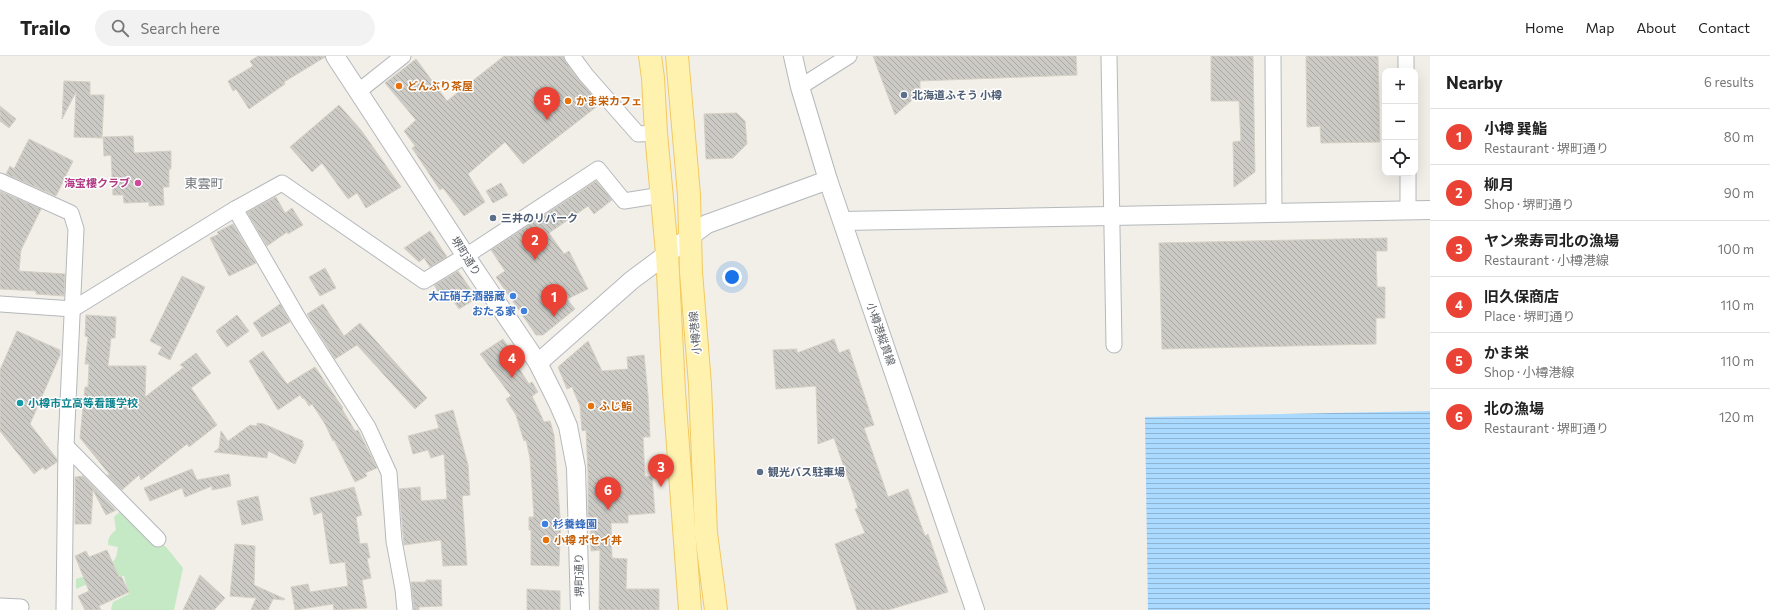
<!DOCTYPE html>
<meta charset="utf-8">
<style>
body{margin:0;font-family:Commissioner,"Noto Sans JP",sans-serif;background:#f2f2f2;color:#222}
.controls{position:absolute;right:12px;top:12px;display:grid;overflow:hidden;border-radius:8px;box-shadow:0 4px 16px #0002}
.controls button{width:36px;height:36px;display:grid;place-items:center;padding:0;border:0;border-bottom:1px solid #e0e0e0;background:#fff;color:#222;font:20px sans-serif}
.you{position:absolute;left:732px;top:221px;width:14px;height:14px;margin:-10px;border:3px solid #fff;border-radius:50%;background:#1a73e8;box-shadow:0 0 0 6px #1a73e833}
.badge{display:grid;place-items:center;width:26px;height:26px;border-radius:50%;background:#ea4335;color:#fff;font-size:13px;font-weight:700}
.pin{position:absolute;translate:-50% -33px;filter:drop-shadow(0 1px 2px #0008)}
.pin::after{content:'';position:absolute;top:21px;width:14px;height:12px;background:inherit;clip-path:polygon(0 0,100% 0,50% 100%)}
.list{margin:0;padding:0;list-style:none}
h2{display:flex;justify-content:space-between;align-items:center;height:52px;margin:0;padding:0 16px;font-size:17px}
h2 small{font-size:13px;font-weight:400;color:#767676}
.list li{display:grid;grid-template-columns:26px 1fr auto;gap:12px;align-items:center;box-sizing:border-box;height:56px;padding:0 16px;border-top:1px solid #e0e0e0}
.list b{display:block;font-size:15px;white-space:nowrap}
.list p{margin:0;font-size:13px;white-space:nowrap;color:#767676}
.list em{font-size:13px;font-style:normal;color:#767676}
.icon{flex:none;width:22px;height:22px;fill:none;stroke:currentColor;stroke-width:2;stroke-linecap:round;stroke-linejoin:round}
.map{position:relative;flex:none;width:1430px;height:554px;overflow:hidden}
header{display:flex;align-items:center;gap:24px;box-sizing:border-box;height:56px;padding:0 20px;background:#fff;border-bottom:1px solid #e0e0e0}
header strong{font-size:19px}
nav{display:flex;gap:22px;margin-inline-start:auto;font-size:14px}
.search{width:280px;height:36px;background:#f2f2f2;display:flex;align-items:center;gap:10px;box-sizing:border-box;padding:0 14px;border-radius:22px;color:#767676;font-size:15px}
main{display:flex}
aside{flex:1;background:#fff}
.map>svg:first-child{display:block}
</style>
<header>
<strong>Trailo</strong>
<div class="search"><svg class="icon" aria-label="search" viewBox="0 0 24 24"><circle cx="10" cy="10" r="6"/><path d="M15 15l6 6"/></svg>Search here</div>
<nav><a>Home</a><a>Map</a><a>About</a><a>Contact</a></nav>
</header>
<main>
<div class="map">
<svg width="1430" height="554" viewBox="0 0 1430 554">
<defs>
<pattern id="water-rules" width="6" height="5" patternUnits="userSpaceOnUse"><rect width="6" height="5" fill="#aadaff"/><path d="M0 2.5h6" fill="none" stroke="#8eb4d2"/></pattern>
<pattern id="building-back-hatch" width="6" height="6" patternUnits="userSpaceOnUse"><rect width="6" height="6" fill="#cccac5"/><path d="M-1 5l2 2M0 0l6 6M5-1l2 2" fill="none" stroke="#a9a8a4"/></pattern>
</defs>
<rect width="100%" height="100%" fill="#f1efe8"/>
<path fill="#c5e8c5" d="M 122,454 L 166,491 L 183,512 L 174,554 L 112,554 L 111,553 L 113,546 L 129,538 L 124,520 L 107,519 L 76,533 L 76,523 C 88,519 108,515 115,503 C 117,500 117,495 118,491 L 108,489 C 108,481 110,479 116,474 L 114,461 Z"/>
<path fill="url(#water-rules)" d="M 1430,355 L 1430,554 L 1148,554 L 1145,361 Z"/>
<g fill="url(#building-back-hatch)" stroke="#d6d1c6">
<path d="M 258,0 L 325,0 L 325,1 L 284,26 L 285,28 L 249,53 L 236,33 L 233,35 L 228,25 L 253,10 L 250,5 Z"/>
<path d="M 504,0 L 563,0 L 565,5 L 579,24 L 600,48 L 523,108 L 505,86 L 468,118 L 485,146 L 464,160 L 443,132 L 440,134 L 412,92 L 415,90 L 404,75 L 416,64 L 385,27 L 416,3 L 447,45 Z"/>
<path d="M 873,0 L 1076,0 L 1077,19 L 920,25 L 920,37 L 895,59 Z"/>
<path d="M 1211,0 L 1253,0 L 1255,116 L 1234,131 L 1233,86 L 1241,85 L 1239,45 L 1211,45 Z"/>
<path d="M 1306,0 L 1378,0 L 1380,86 L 1321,87 L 1320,70 L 1307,71 Z"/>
<path d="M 64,25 L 90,26 L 90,39 L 104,39 L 102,82 L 74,81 L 76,36 L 62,63 Z"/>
<path d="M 339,49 L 361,74 L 401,131 L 366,152 L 357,137 L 348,143 L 322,107 L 312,116 L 290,91 Z"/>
<path d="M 0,50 L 16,63 L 9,72 L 0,65 Z"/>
<path d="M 737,57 L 745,65 L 747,88 L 733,102 L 706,103 L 704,58 Z"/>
<path d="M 133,80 L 134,97 L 171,95 L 171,113 L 169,113 L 169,131 L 163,131 L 164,149 L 149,150 L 149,146 L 124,147 L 123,139 L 113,139 L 111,99 L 104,100 L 103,81 Z"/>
<path d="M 29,83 L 73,105 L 56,140 L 6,118 L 10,110 L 14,113 Z"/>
<path d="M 596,125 L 612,144 L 594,158 L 588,150 L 549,177 L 564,198 L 569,195 L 588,233 L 567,243 L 575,253 L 543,279 L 536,279 L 496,221 L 505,215 L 491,194 Z"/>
<path d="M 501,127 L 508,139 L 493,147 L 486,135 Z"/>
<path d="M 0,135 L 41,153 L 21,194 L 19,215 L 65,218 L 64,240 L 36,238 L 36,235 L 0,233 Z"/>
<path d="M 276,141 L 285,157 L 292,152 L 303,169 L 288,178 L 287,176 L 267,190 L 247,156 Z"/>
<path d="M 233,168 L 256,207 L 229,220 L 210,182 L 219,178 L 217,176 Z"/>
<path d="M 430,175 L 447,201 L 430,211 L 424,202 L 419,206 L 404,192 Z"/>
<path d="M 1387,182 L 1387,195 L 1376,195 L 1377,231 L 1385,231 L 1385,262 L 1376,262 L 1376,288 L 1162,293 L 1159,187 Z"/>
<path d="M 325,212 L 336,232 L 320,240 L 309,221 Z"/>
<path d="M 458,215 L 477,242 L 459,253 L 449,239 L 443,243 L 434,229 Z"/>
<path d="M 182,220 L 205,231 L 170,304 L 158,298 L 162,291 L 150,285 Z"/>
<path d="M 280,248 L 290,266 L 262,281 L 253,267 Z"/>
<path d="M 323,248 L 344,280 L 360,267 L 427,342 L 415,353 L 357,289 L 335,303 L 307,258 Z"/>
<path d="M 86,259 L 116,261 L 115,282 L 111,282 L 108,310 L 146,310 L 145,341 L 184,311 L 180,309 L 196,297 L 211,317 L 191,332 L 217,369 L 189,391 L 187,388 L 141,424 L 139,419 L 122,434 L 107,419 L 110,419 L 80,382 L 85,331 L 88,331 L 89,308 L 85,308 L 88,281 L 85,280 Z"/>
<path d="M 237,259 L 249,275 L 227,291 L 216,275 Z"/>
<path d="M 17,275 L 60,294 L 60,299 L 30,368 L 57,403 L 57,406 L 45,414 L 43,411 L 34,418 L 0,375 L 0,314 Z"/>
<path d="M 503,283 L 516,302 L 513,303 L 529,328 L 532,326 L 538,336 L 532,340 L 544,366 L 550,365 L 554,379 L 560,461 L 561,461 L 559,510 L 531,509 L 531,474 L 529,474 L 529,461 L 534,461 L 530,402 L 526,384 L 524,385 L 516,359 L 506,343 L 511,340 L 480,298 Z"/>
<path d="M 834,283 L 839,297 L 849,293 L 874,369 L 864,372 L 888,441 L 908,433 L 925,480 L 928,478 L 948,536 L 888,554 L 857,554 L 835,488 L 865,477 L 855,453 L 858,452 L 834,382 L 818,388 L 816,330 L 776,333 L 773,294 L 797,293 L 797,297 Z"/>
<path d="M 588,285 L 602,315 L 628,313 L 627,301 L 644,299 L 648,339 L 650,381 L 643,381 L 645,421 L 652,420 L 655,457 L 628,459 L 628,467 L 611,467 L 612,502 L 627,503 L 626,533 L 659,533 L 659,554 L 599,554 L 600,494 L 591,495 L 590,465 L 588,465 L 588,418 L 586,374 L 582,375 L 580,350 L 572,331 L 567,333 L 558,311 Z"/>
<path d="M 263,295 L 287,328 L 315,311 L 343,352 L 342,353 L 355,375 L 358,374 L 377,412 L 365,417 L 367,420 L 355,426 L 334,384 L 333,385 L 325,368 L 312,348 L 309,350 L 304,342 L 303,343 L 300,339 L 278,354 L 249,305 Z"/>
<path d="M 453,354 L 468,409 L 470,439 L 462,440 L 467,509 L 443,510 L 441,484 L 404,489 L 399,433 L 420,431 L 421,445 L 447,443 L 444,398 L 431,402 L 428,394 L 413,398 L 408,380 L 439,372 L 435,359 Z"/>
<path d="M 257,367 L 264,368 L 303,385 L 302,388 L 304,388 L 295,408 L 268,395 L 267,402 L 214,396 L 219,392 L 221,375 L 228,385 L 250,369 L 257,370 Z"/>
<path d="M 192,413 L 197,424 L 229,418 L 231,430 L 212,434 L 212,430 L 185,441 L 182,432 L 150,445 L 144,432 Z"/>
<path d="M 83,420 L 116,454 L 106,459 L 93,434 L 91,468 L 75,468 L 75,421 Z"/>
<path d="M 354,431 L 362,459 L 356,461 L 360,488 L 367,487 L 370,502 L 367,502 L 371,522 L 362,524 L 367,552 L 334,554 L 333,548 L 295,554 L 291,531 L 308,528 L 310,536 L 348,530 L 345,506 L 330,508 L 322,456 L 314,459 L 310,442 Z"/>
<path d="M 258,440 L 263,464 L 242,469 L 237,445 Z"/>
<path d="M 235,488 L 255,490 L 254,529 L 285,543 L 284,544 L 273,543 L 268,554 L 251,554 L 256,542 L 230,540 Z"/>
<path d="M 107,494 L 119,521 L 121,520 L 129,536 L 99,550 L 101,554 L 85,554 L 78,540 L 89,535 L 75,500 L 86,495 L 89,501 Z"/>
<path d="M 200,519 L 225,542 L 214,554 L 183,554 Z"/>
<path d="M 426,524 L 441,524 L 442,550 L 419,551 L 419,554 L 414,554 L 411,526 L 426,526 Z"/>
<path d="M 527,533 L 560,535 L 560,554 L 527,554 Z"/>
</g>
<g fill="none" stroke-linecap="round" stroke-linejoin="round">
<defs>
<g id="minor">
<path d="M 572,0 L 586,19 L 638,78 L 656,77"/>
<path d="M 1109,0 L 1114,289"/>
<path d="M 1273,0 L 1274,157"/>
<path d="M 1406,0 L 1406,15"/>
<path d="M 800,31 L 849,0"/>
<path d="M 359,35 L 403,0"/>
<path d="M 1408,117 L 1408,154"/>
<path d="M 0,125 L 71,157 L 76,173 L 66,390 L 64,554"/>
<path d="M 235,153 L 300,265 L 368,371 L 389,417 L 394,485 L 403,533 L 405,554"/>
<path d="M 0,248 L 73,253 L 235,153 L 282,127 L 424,225 L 475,194 L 598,113 L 624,145 L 662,139"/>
<path d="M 66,390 L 158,483"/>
<path d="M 0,550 L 21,551"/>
</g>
<g id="tertiary">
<path d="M 335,0 L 475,214 L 538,307 L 558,347 L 568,370 L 576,412 L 580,554"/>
<path d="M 793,0 L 800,31 L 828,124 L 975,554"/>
<path d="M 843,165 L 1430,154"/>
<path d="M 538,307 L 632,224 L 707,168 L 828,124"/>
</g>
<g id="primary">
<path d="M 650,0 L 653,22 L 656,77 L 667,197 L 674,335 L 690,554"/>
<path d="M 677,0 L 689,139 L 691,216 L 700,329 L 706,477 L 716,554"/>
</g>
</defs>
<use href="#minor" stroke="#b5b8bc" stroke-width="17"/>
<use href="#tertiary" stroke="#b5b8bc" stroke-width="20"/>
<use href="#primary" stroke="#f2c960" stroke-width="24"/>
<use href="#minor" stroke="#fff" stroke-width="15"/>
<use href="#tertiary" stroke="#fff" stroke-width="18"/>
<use href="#primary" stroke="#fff2af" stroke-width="22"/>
</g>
<g fill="#e8710a" stroke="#fff" stroke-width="1.5">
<circle cx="399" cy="30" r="4"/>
<circle cx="568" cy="45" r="4"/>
<circle cx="591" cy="350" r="4"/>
<circle cx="546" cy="484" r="4"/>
</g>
<g fill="#5c6f8a" stroke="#fff" stroke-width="1.5">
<circle cx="904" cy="39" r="4"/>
<circle cx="493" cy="162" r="4"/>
<circle cx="760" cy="416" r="4"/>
</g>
<circle fill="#d1479c" stroke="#fff" stroke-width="1.5" cx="138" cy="127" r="4"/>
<g fill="#3f7fe0" stroke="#fff" stroke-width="1.5">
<circle cx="513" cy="240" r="4"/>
<circle cx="524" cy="255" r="4"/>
<circle cx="545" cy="468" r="4"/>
</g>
<circle fill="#0f9aa8" stroke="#fff" stroke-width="1.5" cx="20" cy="347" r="4"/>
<g text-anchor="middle" stroke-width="3" stroke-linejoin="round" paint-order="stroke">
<g font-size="11" font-weight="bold" fill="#c56008" stroke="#fff" text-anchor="start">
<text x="407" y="34">どんぶり茶屋</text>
<text x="576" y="49">かま栄カフェ</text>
<text x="599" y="354">ふじ鮨</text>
<text x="554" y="488">小樽 ポセイ丼</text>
</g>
<g font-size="11" font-weight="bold" fill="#4e5e75" stroke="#fff" text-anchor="start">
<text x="912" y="43">北海道ふそう 小樽</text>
<text x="501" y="166">三井のリパーク</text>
<text x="768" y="420">観光バス駐車場</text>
</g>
<g font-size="11" font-weight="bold" fill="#b23c85" stroke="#fff" text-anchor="end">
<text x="130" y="131">海宝樓クラブ</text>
</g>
<g font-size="11" fill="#5f6368" stroke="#fff">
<text transform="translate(466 200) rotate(57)" y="4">堺町通り</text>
<text transform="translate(695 277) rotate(-95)" y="4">小樽港線</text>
<text transform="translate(881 278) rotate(71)" y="4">小樽港縦貫線</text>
<text transform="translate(579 519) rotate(-91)" y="4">堺町通り</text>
</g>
<g font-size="11" font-weight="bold" fill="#366cbe" stroke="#fff" text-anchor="end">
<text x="505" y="244">大正硝子酒器蔵</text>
<text x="516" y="259">おたる家</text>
<text x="553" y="472" text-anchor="start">杉養蜂園</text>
</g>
<g font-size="11" font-weight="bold" fill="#0d838f" stroke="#fff" text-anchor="start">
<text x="28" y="351">小樽市立高等看護学校</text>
</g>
<g font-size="13" fill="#70757a" stroke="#fff">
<text x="204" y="132">東雲町</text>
</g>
</g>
</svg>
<div class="controls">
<button>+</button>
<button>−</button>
<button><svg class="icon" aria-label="locate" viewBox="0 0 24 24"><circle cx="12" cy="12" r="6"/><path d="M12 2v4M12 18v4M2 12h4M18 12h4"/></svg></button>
</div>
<div class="you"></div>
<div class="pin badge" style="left:554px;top:261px">1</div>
<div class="pin badge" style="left:535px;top:204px">2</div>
<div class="pin badge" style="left:661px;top:431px">3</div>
<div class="pin badge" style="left:512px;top:322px">4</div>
<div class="pin badge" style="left:547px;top:64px">5</div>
<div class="pin badge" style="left:608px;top:454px">6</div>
</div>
<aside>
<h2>Nearby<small>6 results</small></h2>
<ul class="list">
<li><span class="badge">1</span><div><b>小樽 巽鮨</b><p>Restaurant · 堺町通り</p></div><em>80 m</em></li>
<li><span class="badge">2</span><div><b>柳月</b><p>Shop · 堺町通り</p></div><em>90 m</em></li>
<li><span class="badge">3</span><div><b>ヤン衆寿司北の漁場</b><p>Restaurant · 小樽港線</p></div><em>100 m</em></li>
<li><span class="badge">4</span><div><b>旧久保商店</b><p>Place · 堺町通り</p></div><em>110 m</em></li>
<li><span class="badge">5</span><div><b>かま栄</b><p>Shop · 小樽港線</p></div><em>110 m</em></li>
<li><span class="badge">6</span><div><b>北の漁場</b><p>Restaurant · 堺町通り</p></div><em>120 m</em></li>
</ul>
</aside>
</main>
